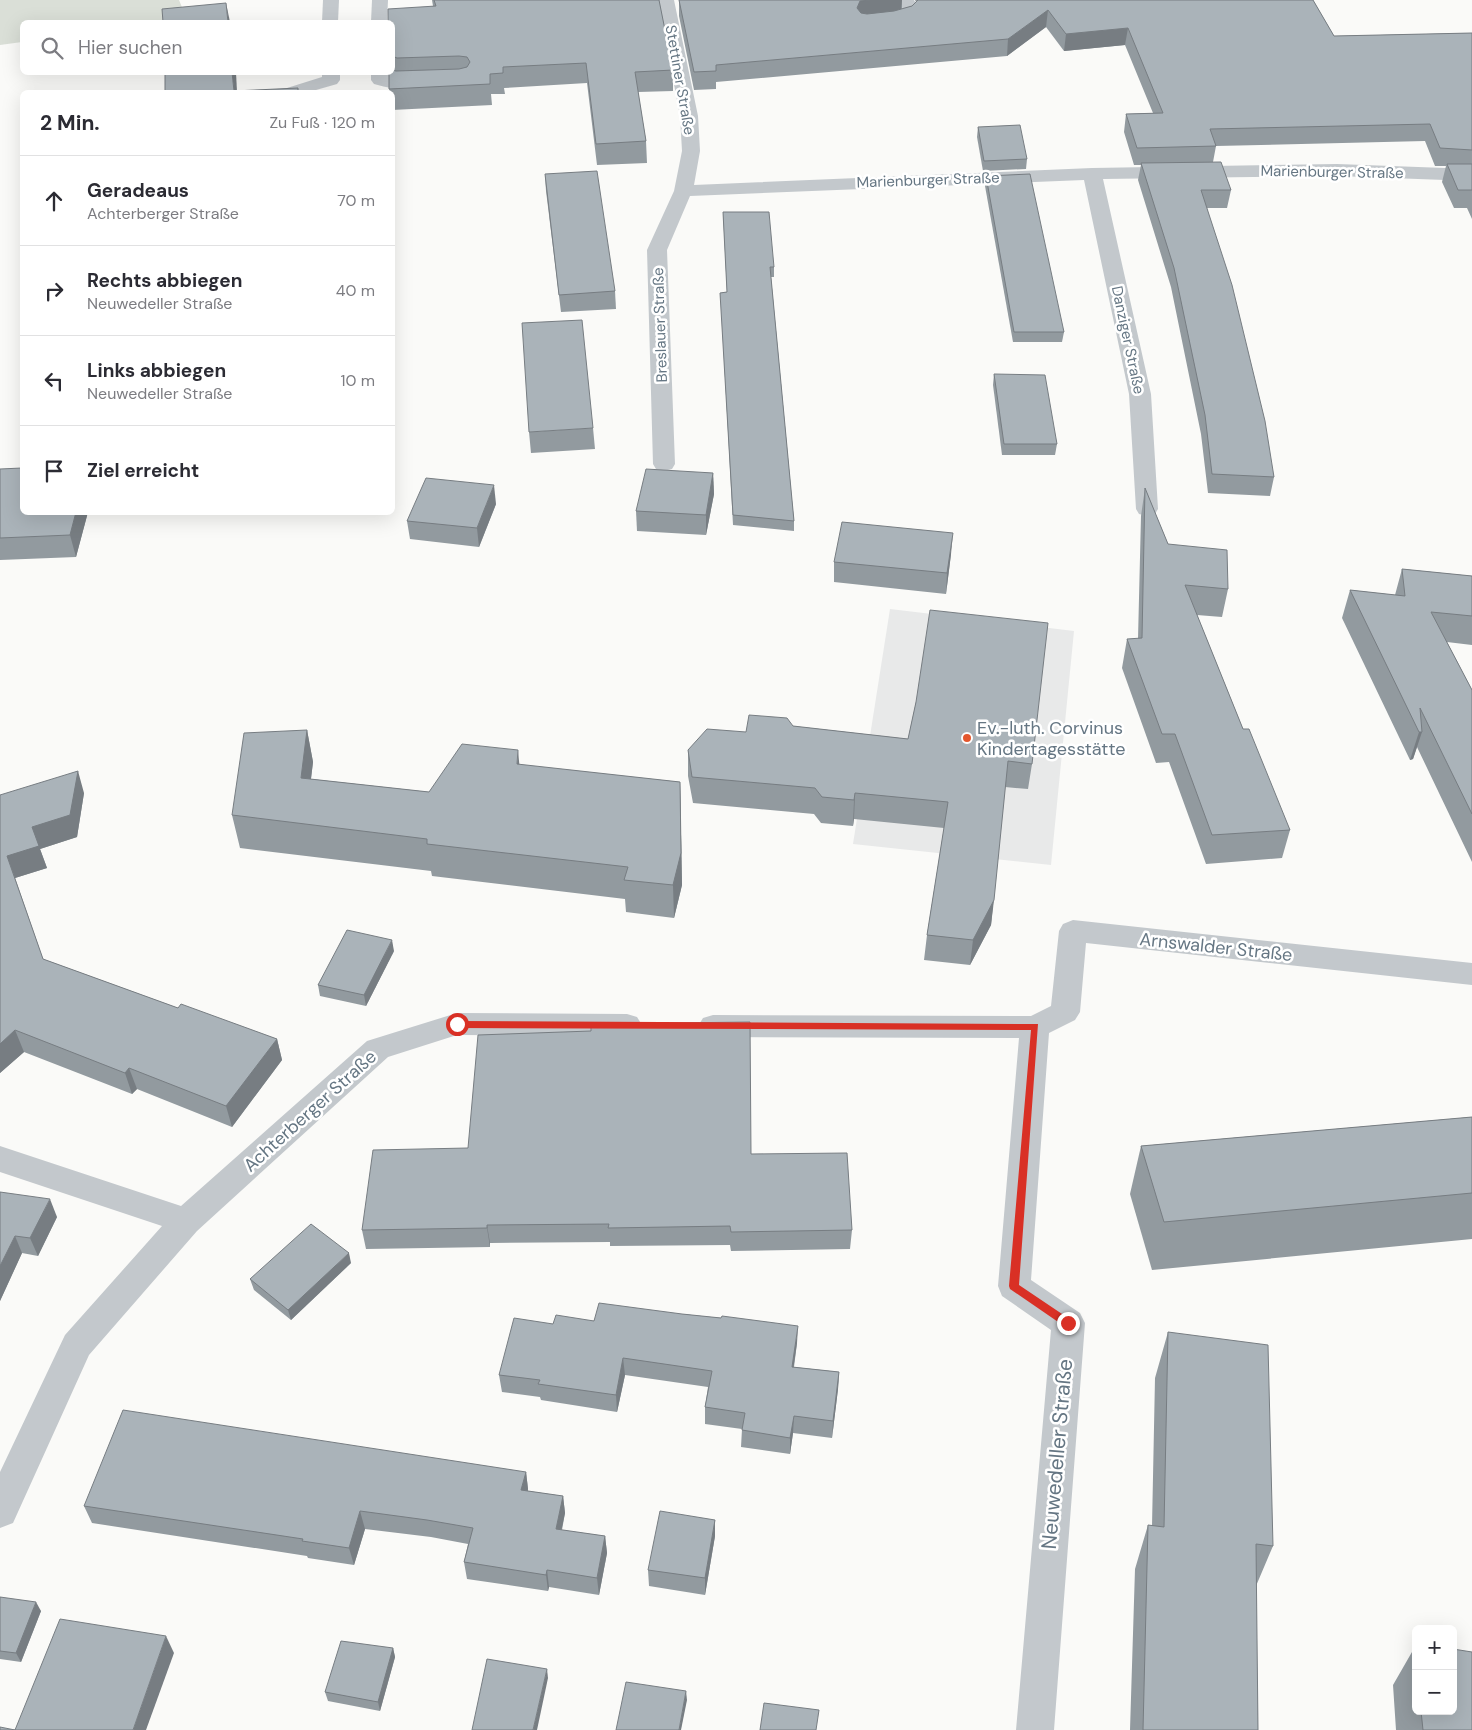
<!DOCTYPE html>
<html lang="de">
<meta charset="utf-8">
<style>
body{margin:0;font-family:"DM Sans",sans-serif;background:#f7f7f7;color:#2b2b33}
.controls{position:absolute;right:15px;bottom:15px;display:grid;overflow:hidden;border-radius:8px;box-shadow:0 5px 20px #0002}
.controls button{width:45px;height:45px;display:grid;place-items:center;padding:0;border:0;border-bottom:1px solid #e1e1e2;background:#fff;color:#2b2b33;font:25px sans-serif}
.stop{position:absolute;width:15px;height:15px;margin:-11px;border:4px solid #d93025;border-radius:50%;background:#fff}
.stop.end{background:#d93025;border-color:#fff;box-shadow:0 1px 5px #0008}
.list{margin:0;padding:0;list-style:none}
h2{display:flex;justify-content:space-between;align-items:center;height:65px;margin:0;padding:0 20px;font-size:21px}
h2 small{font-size:16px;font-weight:400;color:#7c7c81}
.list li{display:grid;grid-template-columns:32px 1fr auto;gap:15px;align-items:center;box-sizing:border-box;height:90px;padding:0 20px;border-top:1px solid #e1e1e2}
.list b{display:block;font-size:19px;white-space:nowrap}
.list p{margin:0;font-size:16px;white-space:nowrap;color:#7c7c81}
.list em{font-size:16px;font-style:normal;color:#7c7c81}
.icon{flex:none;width:28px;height:28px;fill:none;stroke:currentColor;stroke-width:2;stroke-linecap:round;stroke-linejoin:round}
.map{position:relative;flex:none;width:1472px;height:1730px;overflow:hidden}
.search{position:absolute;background:#fff;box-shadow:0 5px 20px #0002;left:20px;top:20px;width:375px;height:55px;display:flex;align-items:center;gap:12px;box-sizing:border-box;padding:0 18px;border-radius:8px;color:#7c7c81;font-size:19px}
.panel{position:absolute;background:#fff;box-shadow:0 5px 20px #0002;left:20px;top:90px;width:375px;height:425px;border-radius:8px}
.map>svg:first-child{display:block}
</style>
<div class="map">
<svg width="1472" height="1730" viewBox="0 0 1472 1730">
<rect width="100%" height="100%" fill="#fafaf8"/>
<path fill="#e8e9e9" d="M 890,609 L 1074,631 L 1051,865 L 853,844 Z"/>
<path fill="#dadfd7" d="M 0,0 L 179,0 L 186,17 L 148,22 L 22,22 L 22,42 L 0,45 Z"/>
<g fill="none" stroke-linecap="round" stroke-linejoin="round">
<g fill="#c3c8cc" fill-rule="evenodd">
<path d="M 323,0 L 339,0 L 338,22 L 322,22 Z"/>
<path d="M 372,0 L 388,0 L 387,22 L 371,22 Z"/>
<path d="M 658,0 L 674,0 L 698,116 L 700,151 L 694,185 L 1092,168 L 1337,164 L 1472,169 L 1472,181 L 1337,176 L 1103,179 L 1151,394 L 1158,509 L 1155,514 L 1147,516 L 1139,514 L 1136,509 L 1129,394 L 1084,180 L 690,196 L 667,250 L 675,464 L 672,469 L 664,471 L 656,469 L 653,464 L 647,250 L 674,191 L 682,151 L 680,116 Z"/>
<path d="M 898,0 L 914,0 L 921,12 C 913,24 894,29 880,26 L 878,22 L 880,18 L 895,16 L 904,11 Z"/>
<path d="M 322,72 L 340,72 L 340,80 L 337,84 L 309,92 L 284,92 L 287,88 L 322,77 Z"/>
<path d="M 371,72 L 389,72 L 389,77 C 403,81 417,77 431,80 L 434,84 L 431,88 C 411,93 393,89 374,84 L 371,80 Z"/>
<path d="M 1073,920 L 1472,963 L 1472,985 L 1086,943 L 1080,1012 L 1075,1020 L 1049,1033 L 1031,1280 L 1080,1313 L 1085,1323 L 1054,1730 L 1016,1730 L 1051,1330 L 1002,1296 L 998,1286 L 1019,1038 L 713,1037 L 703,1034 L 698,1026 L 703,1018 L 713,1015 L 1031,1016 L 1051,1006 L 1059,931 L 1063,924 Z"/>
<path d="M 457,1013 L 627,1014 L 637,1017 L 642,1025 L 637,1033 L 627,1036 L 457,1035 L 388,1057 L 197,1231 L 89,1355 L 13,1523 L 0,1528 L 0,1472 L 65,1335 L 162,1226 L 0,1172 L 0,1146 L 181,1206 L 367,1041 Z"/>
</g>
</g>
<g fill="#929a9f">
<path d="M 432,0 L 659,0 L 673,70 L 673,91 L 638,92 L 646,141 L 647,163 L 597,165 L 587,83 L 504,88 L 505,94 L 491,94 L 492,105 L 392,110 L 392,92 L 390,92 L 389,89 L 392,72 L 392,22 L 433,6 Z"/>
<path d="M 679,0 L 902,0 L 902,9 L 912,6 L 916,2 L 915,0 L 1313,0 L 1334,36 L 1472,33 L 1472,219 L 1467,208 L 1454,208 L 1442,182 L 1446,166 L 1435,166 L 1425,141 L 1216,146 L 1213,162 L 1231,190 L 1227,208 L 1207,208 L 1274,477 L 1270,496 L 1208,493 L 1201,434 L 1171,287 L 1138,180 L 1141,165 L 1134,165 L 1124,132 L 1126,114 L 1153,113 L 1125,45 L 1064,51 L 1046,27 L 1007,56 L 716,82 L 716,89 L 694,90 L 679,16 Z"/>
<path d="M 978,127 L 1027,159 L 1026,169 L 983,171 L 977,137 Z"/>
<path d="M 545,174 L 615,291 L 616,309 L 561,312 L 546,191 Z"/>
<path d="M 986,176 L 1064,332 L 1062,342 L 1013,342 L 985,186 Z"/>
<path d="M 723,212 L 774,267 L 774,277 L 771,277 L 794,521 L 794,531 L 733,525 L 721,303 L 720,293 L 727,292 Z"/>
<path d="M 994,374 L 1057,444 L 1055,455 L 1002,455 L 993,385 Z"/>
<path d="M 593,428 L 595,449 L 531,453 L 529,432 Z"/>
<path d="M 0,469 L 22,512 L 88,512 L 76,557 L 0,560 Z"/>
<path d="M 713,473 L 714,494 L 706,535 L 637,531 L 636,511 Z"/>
<path d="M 1145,488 L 1168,544 L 1228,589 L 1222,617 L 1197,615 L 1243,729 L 1290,830 L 1282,858 L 1206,864 L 1169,762 L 1156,763 L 1122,668 L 1127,639 L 1138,639 L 1141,516 Z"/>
<path d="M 496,504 L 479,547 L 410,539 L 407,521 Z"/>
<path d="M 951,554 L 946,594 L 834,582 L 834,562 Z"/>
<path d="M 1402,569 L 1472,576 L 1472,645 L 1447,642 L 1472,690 L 1472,862 L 1417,747 L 1413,759 L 1410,760 L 1342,618 L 1350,590 L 1395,595 Z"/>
<path d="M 916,702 L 1032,764 L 1028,789 L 1005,787 L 991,925 L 970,965 L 924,960 L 927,935 L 944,828 L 854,819 L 853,826 L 821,823 L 814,814 L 693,803 L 688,776 L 688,750 L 746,732 L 793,726 L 908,739 Z"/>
<path d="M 307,730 L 313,762 L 311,779 L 429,792 L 520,765 L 680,782 L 682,885 L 674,918 L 626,912 L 625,899 L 432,876 L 431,871 L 240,848 L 232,815 Z"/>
<path d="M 84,793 L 77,837 L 40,849 L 47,868 L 15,878 L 43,959 L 178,1008 L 277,1039 L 282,1060 L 232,1127 L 137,1089 L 132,1094 L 24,1052 L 0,1073 L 0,795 Z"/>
<path d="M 394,951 L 366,1006 L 320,996 L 318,985 Z"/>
<path d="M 1472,1117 L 1472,1239 L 1152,1270 L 1130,1194 L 1141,1146 Z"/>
<path d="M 751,1154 L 852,1230 L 850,1249 L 731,1251 L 730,1245 L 610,1246 L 610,1242 L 490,1243 L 490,1247 L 366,1249 L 362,1230 Z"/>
<path d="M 0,1192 L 57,1217 L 38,1256 L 22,1253 L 0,1301 Z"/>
<path d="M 351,1263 L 291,1320 L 254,1290 L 250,1279 Z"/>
<path d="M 682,1314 L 721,1318 L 797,1343 L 794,1367 L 839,1372 L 838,1389 L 832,1438 L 793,1433 L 790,1454 L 741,1447 L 742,1429 L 705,1424 L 705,1407 L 708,1387 L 625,1375 L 617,1412 L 541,1400 L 540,1397 L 502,1392 L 499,1375 L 553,1324 Z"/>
<path d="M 1168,1332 L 1273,1546 L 1256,1586 L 1258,1730 L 1130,1730 L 1135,1569 L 1148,1525 L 1152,1526 L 1155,1378 Z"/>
<path d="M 526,1472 L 528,1489 L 528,1491 L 563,1496 L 565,1513 L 562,1530 L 605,1536 L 607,1553 L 599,1595 L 549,1587 L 548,1591 L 467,1579 L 464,1562 L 468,1544 L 431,1537 L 365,1529 L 354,1565 L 308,1558 L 307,1556 L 92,1523 L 84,1506 Z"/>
<path d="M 715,1520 L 715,1536 L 705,1595 L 649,1586 L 648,1570 Z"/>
<path d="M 0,1597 L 41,1611 L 21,1662 L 0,1659 Z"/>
<path d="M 1416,1645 L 1416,1711 L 1453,1711 L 1472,1730 L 1396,1730 L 1393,1685 Z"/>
<path d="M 393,1648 L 395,1657 L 380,1711 L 328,1701 L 325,1692 Z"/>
</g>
<g fill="#777d82">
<path d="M 871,0 L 902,0 L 901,10 L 856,25 L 857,8 L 860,1 Z"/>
<path d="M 226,3 L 230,22 L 228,22 Z"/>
<path d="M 1048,10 L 1046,27 L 1007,56 L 1008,39 Z"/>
<path d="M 1128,28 L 1125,45 L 1064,51 L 1066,34 Z"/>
<path d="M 232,72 L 236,72 L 237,92 L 234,92 Z"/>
<path d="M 713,473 L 714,494 L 706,535 L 706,515 Z"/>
<path d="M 494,485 L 496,504 L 479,547 L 477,528 Z"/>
<path d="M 76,512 L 88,512 L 76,557 L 70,535 Z"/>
<path d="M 953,533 L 951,554 L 946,594 L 947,573 Z"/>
<path d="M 307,730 L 313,762 L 307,810 L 301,778 Z"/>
<path d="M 1419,732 L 1422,732 L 1413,759 L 1410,760 Z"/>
<path d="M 518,750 L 521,782 L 517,764 Z"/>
<path d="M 78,771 L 84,793 L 77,837 L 40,849 L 47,868 L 15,878 L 7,856 Z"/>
<path d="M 680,782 L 682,885 L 674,918 L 673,885 Z"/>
<path d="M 855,793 L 854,819 L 853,826 L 854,800 Z"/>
<path d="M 994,900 L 991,925 L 970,965 L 973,940 Z"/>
<path d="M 392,940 L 394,951 L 366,1006 L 364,995 Z"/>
<path d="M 15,1030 L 24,1052 L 0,1073 L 0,1044 Z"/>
<path d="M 277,1039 L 282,1060 L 232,1127 L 226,1106 Z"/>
<path d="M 129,1068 L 137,1089 L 132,1094 L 125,1073 Z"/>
<path d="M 50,1199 L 57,1217 L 38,1256 L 30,1238 Z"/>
<path d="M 487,1225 L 490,1243 L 490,1247 L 487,1228 Z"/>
<path d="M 15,1236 L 22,1253 L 0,1301 L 0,1266 Z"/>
<path d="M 349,1253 L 351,1263 L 291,1320 L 288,1310 Z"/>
<path d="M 798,1326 L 797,1343 L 791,1384 L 792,1367 Z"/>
<path d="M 623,1358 L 625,1375 L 617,1412 L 616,1395 Z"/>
<path d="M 839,1372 L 838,1389 L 832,1438 L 833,1421 Z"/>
<path d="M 794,1416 L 793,1433 L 790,1454 L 790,1438 Z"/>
<path d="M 526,1472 L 528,1489 L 524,1507 L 521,1490 Z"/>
<path d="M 563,1496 L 565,1513 L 558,1546 L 556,1529 Z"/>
<path d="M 360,1511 L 365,1529 L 354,1565 L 349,1548 Z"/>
<path d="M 715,1520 L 715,1536 L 705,1595 L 705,1578 Z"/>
<path d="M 605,1536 L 607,1553 L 599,1595 L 597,1578 Z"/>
<path d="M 547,1570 L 549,1587 L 548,1591 L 546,1575 Z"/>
<path d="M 36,1602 L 41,1611 L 21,1662 L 16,1653 Z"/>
<path d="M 166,1636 L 174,1653 L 146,1730 L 133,1730 Z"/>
<path d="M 393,1648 L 395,1657 L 380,1711 L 378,1702 Z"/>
<path d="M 547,1669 L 548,1678 L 537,1730 L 533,1730 Z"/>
<path d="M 686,1691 L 687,1700 L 681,1730 L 679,1730 Z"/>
</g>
<g fill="#aab3b9" stroke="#777d82">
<path d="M 434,0 L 659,0 L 673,70 L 635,72 L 646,141 L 596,144 L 586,63 L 503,67 L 503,73 L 490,74 L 490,84 L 389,89 L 389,72 L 392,72 L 392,70 L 396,71 L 459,69 L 467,67 L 470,62 L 467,57 L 459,56 L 397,58 L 392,56 L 392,22 L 388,22 L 388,9 L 436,6 Z"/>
<path d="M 679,0 L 871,0 L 860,1 L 857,8 L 861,13 L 867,14 L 894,11 L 912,6 L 918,0 L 1313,0 L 1334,36 L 1472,33 L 1472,150 L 1440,148 L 1430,124 L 1210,129 L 1216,146 L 1137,148 L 1126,114 L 1163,113 L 1128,28 L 1066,34 L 1048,10 L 1008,39 L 716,65 L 716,71 L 694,72 Z"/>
<path d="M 226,3 L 228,22 L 163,22 L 162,9 Z"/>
<path d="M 165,72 L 232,72 L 234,91 L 298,88 L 298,92 L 165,92 Z"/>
<path d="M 1020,125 L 1027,159 L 984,161 L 978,127 Z"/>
<path d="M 1221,162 L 1231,190 L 1201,190 L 1232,285 L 1265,421 L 1274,477 L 1212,474 L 1205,415 L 1174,268 L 1141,163 Z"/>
<path d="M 1447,164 L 1472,164 L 1472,190 L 1458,190 Z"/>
<path d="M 597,171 L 615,291 L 559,295 L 545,174 Z"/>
<path d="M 1030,174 L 1064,332 L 1014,332 L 986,176 Z"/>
<path d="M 723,212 L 769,212 L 774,267 L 770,267 L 794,521 L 733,515 L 720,293 L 727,292 Z"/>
<path d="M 582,320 L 593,428 L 529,432 L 522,323 Z"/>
<path d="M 994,374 L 1045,375 L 1057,444 L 1004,444 Z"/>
<path d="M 22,468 L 22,512 L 76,512 L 70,535 L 0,538 L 0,469 Z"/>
<path d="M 646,469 L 713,473 L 706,515 L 636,511 Z"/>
<path d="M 426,478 L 494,485 L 477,528 L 407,521 Z"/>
<path d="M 1145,488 L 1168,544 L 1227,550 L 1228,589 L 1185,585 L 1243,729 L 1249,729 L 1290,830 L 1212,835 L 1175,734 L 1162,734 L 1127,639 L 1142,638 Z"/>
<path d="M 842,522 L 953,533 L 947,573 L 834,562 Z"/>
<path d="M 1402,569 L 1472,576 L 1472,616 L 1431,612 L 1472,690 L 1472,814 L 1420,708 L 1422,732 L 1419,732 L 1350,590 L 1405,596 Z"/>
<path d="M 930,610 L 1048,623 L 1032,764 L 1008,761 L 994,900 L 973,940 L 927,935 L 948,802 L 855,793 L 854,800 L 822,797 L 815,788 L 692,777 L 688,750 L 707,729 L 746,732 L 749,715 L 787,718 L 793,726 L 908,739 L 916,702 Z"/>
<path d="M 307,730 L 301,778 L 429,792 L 462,744 L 518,750 L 517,764 L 680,782 L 681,853 L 673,885 L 624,880 L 628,867 L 427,844 L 427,839 L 232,815 L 244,733 Z"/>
<path d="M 78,771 L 70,815 L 32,827 L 39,846 L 7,856 L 43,959 L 178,1008 L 181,1004 L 277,1039 L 226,1106 L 129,1068 L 125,1073 L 15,1030 L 0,1044 L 0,795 Z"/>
<path d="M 347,930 L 392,940 L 364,995 L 318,985 Z"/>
<path d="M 750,1022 L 751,1154 L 847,1153 L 852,1230 L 731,1232 L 730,1226 L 608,1228 L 609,1224 L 487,1225 L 487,1228 L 362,1230 L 373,1150 L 468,1148 L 478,1035 L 591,1031 L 591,1024 Z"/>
<path d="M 1472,1117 L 1472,1193 L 1164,1222 L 1141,1146 Z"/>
<path d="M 0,1192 L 50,1199 L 30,1238 L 15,1236 L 0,1266 Z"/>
<path d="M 311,1224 L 349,1253 L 288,1310 L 250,1279 Z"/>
<path d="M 599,1303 L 682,1314 L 721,1318 L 722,1316 L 798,1326 L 792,1367 L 839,1372 L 833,1421 L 794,1416 L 790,1438 L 742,1430 L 745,1413 L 705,1407 L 712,1371 L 623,1358 L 616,1395 L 538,1384 L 540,1380 L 499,1375 L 514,1318 L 553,1324 L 556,1315 L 594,1321 Z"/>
<path d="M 1168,1332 L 1268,1345 L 1273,1546 L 1256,1544 L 1258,1730 L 1143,1730 L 1148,1525 L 1164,1527 Z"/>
<path d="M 123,1410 L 526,1472 L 521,1490 L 563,1496 L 556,1529 L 605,1536 L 597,1578 L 547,1570 L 546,1575 L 464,1562 L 473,1528 L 427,1520 L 360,1511 L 349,1548 L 302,1541 L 303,1539 L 84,1506 Z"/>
<path d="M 660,1511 L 715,1520 L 705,1578 L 648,1570 Z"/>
<path d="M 0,1597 L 36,1602 L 16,1653 L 0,1651 Z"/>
<path d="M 60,1619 L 166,1636 L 133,1730 L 0,1730 L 0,1727 L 15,1730 Z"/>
<path d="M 341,1641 L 393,1648 L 378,1702 L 325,1692 Z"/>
<path d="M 1453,1649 L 1472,1652 L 1472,1730 L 1423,1730 L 1421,1711 L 1453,1711 Z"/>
<path d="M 487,1659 L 547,1669 L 533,1730 L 472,1730 Z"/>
<path d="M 626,1682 L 686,1691 L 679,1730 L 616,1730 Z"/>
<path d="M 764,1703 L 819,1710 L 816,1730 L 760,1730 Z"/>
</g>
<path fill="#d93025" d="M 457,1021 L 1038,1024 L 1019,1285 L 1071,1320 L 1071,1326 L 1064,1326 L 1010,1289 L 1009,1286 L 1031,1030 L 457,1028 L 453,1024 Z"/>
<circle fill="#e4572e" stroke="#fff" stroke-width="2" cx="967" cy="738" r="5"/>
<g text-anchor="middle" stroke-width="5" stroke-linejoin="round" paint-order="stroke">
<g font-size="15" fill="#657683" stroke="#fff">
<text transform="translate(680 80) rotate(80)" y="5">Stettiner Straße</text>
<text transform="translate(1332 172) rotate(1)" y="5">Marienburger Straße</text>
<text transform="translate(928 180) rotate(-2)" y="5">Marienburger Straße</text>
<text transform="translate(660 325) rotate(-92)" y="5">Breslauer Straße</text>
<text transform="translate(1128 340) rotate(78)" y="5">Danziger Straße</text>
</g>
<g font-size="18" fill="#657683" stroke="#fff" text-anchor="start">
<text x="977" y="734">Ev.-luth. Corvinus<tspan x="977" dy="21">Kindertagesstätte</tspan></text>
</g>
<g font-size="18" fill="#657683" stroke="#fff">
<text transform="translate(1216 947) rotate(6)" y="6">Arnswalder Straße</text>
<text transform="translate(310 1111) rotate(-42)" y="6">Achterberger Straße</text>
</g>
<g font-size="21" fill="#657683" stroke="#fff">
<text transform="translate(1057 1454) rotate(-85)" y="7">Neuwedeller Straße</text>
</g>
</g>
</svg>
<div class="controls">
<button>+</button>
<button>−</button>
</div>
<div class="stop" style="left:457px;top:1024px"></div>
<div class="stop end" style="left:1068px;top:1323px"></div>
<div class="search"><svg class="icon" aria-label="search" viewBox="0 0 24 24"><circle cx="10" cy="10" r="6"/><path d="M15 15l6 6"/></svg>Hier suchen</div>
<section class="panel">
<h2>2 Min.<small>Zu Fuß · 120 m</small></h2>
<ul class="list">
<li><svg class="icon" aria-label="ahead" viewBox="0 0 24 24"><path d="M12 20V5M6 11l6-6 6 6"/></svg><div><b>Geradeaus</b><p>Achterberger Straße</p></div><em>70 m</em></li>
<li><svg class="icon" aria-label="right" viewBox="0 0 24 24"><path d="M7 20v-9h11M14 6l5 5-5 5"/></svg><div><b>Rechts abbiegen</b><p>Neuwedeller Straße</p></div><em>40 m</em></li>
<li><svg class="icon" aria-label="left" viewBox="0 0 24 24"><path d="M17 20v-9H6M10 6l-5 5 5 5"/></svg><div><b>Links abbiegen</b><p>Neuwedeller Straße</p></div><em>10 m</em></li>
<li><svg class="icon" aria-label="arrive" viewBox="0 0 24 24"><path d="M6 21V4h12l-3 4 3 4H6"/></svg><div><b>Ziel erreicht</b></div></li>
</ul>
</section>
</div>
